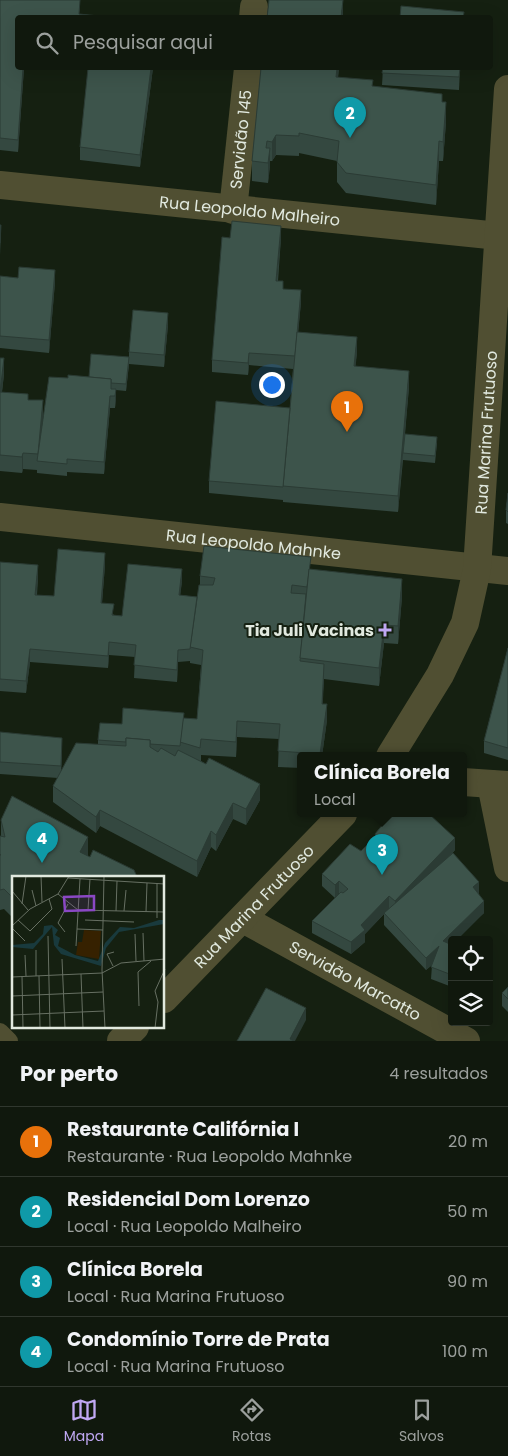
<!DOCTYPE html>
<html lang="pt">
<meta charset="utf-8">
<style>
body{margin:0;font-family:Poppins,sans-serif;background:#192116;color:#f1f3f6}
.controls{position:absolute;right:15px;bottom:15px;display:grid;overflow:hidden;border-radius:5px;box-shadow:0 5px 20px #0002}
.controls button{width:45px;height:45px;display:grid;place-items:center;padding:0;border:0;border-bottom:1px solid #30372e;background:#10180d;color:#f1f3f6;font:25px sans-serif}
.you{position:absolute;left:271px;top:384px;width:18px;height:18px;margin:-12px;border:4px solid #fff;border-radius:50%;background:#1a73e8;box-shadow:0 0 0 8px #1a73e833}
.badge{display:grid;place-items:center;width:32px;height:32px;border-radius:50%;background:#c0a8f3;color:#fff;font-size:16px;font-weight:700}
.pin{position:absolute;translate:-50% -41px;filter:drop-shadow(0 1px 2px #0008)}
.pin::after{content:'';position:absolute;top:26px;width:18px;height:15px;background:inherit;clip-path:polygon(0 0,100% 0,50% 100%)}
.popup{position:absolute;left:297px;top:752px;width:170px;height:65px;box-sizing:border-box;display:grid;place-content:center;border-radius:5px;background:#10180d;filter:drop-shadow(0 1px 4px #0005);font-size:16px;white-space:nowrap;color:#9ca09d}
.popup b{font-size:19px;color:#f1f3f6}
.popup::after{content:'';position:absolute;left:50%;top:100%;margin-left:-10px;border:10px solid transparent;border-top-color:#10180d}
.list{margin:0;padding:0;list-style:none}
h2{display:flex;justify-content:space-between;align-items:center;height:65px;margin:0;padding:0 20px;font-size:21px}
h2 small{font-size:16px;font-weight:400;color:#9ca09d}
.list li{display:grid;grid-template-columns:32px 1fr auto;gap:15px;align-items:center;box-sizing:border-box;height:70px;padding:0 20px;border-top:1px solid #30372e}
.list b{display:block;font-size:19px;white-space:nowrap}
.list p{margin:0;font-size:16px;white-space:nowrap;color:#9ca09d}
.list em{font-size:16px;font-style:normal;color:#9ca09d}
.icon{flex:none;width:28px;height:28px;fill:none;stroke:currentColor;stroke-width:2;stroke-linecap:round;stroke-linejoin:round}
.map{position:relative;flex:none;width:508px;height:1041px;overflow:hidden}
.search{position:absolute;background:#10180d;box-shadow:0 5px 20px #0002;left:15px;right:15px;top:15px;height:55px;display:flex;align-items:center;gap:12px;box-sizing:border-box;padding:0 18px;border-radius:5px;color:#9ca09d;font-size:19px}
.sheet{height:345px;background:#10180d}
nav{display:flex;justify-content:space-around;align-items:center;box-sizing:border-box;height:70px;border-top:1px solid #30372e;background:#10180d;font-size:14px;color:#9ca09d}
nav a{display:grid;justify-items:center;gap:2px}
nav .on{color:#c0a8f3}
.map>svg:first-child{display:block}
</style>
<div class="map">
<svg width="508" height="1041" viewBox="0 0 508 1041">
<rect width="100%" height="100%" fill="#152011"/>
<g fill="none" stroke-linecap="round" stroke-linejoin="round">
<path stroke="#504f32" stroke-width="18" d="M 0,1032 L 9,1041"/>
<g stroke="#504f32" stroke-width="28">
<path d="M 253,18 L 254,7"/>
<path id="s1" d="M 0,185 L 499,236"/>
<path id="s2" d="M 233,210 L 248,68"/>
<path id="s3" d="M 0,517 L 508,571"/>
<path d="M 463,782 L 508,785"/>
<path d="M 491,784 L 508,868"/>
<path id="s4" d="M 243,919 L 466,1041"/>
</g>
<g stroke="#504f32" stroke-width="28">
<path id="s5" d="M 390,756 L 440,675 L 465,623 L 477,569 L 508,89"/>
<path id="s6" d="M 164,999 L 343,814"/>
<path d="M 121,1041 L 135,1027"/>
</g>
</g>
<g fill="#344840">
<path d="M 0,0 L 80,0 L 79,14 L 18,18 L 18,68 L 24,68 L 18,152 L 0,150 Z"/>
<path d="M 70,68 L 153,68 L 140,167 L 80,160 L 80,147 L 88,69 Z"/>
<path d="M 261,68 L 339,68 L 338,77 L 373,86 L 442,102 L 446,122 L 443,161 L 439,161 L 436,205 L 346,193 L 337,182 L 337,161 L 299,153 L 299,156 L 276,155 L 272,161 L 270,161 L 268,183 L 252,181 L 252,161 Z"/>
<path d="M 383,68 L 460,68 L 459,90 L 382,85 Z"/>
<path d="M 230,238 L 281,238 L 278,281 L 283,289 L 301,302 L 298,332 L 357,353 L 355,366 L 409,387 L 405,434 L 437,443 L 435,463 L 403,460 L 398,512 L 283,502 L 283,500 L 209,493 L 209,481 L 290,408 L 293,369 L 249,365 L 248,375 L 212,372 L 212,360 Z"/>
<path d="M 0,276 L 55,282 L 49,353 L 0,348 Z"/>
<path d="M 168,325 L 164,367 L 129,364 L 126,391 L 116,390 L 115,408 L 110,408 L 104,474 L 67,472 L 67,476 L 37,473 L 37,470 L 23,469 L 22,473 L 0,471 L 0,358 L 4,374 L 2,392 L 28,400 L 43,416 L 41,431 L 68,378 L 89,377 L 129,357 L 129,352 Z"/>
<path d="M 508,493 L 508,524 L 506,523 L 506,510 Z"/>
<path d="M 0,562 L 38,578 L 37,595 L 54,596 L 105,565 L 102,603 L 114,615 L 122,616 L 182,581 L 180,595 L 197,597 L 200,585 L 200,576 L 311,569 L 402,597 L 398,644 L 384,643 L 379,686 L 324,679 L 322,704 L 327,720 L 322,756 L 301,756 L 301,768 L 278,767 L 279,739 L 237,737 L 236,757 L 201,755 L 201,761 L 260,800 L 246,825 L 233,819 L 216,851 L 211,847 L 197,877 L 100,826 L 96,833 L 53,802 L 53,786 L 58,778 L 0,774 L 0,732 L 62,750 L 61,771 L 98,744 L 98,740 L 122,724 L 184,718 L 197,719 L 201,665 L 190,663 L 190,661 L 178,662 L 177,682 L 134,678 L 135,657 L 109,655 L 108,668 L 30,662 L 26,693 L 0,691 Z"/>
<path d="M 508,648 L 508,760 L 484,753 L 484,741 Z"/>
<path d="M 387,815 L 455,850 L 450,856 L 479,894 L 484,913 L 452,940 L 452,987 L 431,979 L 432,965 L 426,970 L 384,925 L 384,914 L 365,934 L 365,942 L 351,954 L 312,933 L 312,921 L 340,893 L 339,893 L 335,898 L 322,886 L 322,874 L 361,851 L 375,837 L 375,834 L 387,820 Z"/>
<path d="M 1,820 L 90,857 L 134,870 L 14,877 L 14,919 L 4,909 L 0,910 L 0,836 L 1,836 Z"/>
<path d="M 508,987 L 508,1012 L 502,1006 L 502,993 Z"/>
</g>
<g fill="#2b3b34">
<path d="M 343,0 L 343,18 L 341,18 Z"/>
<path d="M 23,68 L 24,68 L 18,152 L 18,140 Z"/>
<path d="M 151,68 L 153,68 L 140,167 L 140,155 Z"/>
<path d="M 337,68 L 339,68 L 336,97 L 336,77 Z"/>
<path d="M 446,102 L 446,122 L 443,161 L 443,142 Z"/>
<path d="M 276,135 L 276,155 L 272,161 L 272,142 Z"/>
<path d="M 439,141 L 439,161 L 436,205 L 436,185 Z"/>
<path d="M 270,148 L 270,168 L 268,183 L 268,163 Z"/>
<path d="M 1,225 L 1,237 L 0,255 L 0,243 Z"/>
<path d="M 281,226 L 281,238 L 276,293 L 276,281 Z"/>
<path d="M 55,270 L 55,282 L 49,353 L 49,340 Z"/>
<path d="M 301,290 L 301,302 L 295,369 L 295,356 Z"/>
<path d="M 168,313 L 168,325 L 164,367 L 164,355 Z"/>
<path d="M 357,337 L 357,353 L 354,382 L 354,366 Z"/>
<path d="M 249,353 L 249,365 L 248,375 L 248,363 Z"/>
<path d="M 129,357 L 129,364 L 126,391 L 126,384 Z"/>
<path d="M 4,358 L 4,374 L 0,408 L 0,392 Z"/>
<path d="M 409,371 L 409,387 L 403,453 L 398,512 L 398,496 Z"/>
<path d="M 116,389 L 116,401 L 115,408 L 115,396 Z"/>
<path d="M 110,396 L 110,408 L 104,474 L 104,462 Z"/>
<path d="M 43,400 L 43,416 L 39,461 L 38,454 Z"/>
<path d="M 23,453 L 23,469 L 22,473 L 22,457 Z"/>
<path d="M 105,553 L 105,565 L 101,615 L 101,603 Z"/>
<path d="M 38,565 L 38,578 L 35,607 L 35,595 Z"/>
<path d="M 182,569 L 182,581 L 179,607 L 179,595 Z"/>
<path d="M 402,579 L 402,597 L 398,644 L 398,626 Z"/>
<path d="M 384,625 L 384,643 L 379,686 L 379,668 Z"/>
<path d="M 109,642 L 109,655 L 108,668 L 108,656 Z"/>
<path d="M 30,649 L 30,662 L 26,693 L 26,681 Z"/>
<path d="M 178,650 L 178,662 L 177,682 L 177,670 Z"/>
<path d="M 324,664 L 324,679 L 322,720 L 322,704 Z"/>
<path d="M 327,704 L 327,720 L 322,756 L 320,756 Z"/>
<path d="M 237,721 L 237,737 L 236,757 L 236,742 Z"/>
<path d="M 62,738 L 62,750 L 61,778 L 61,766 Z"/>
<path d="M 260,784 L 260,800 L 246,825 L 246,809 Z"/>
<path d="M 233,803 L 233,819 L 216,851 L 216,835 Z"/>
<path d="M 100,810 L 100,826 L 96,833 L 96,817 Z"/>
<path d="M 211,831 L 211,847 L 197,877 L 197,861 Z"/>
<path d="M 88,837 L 88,857 L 80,852 Z"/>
<path d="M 455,838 L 455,850 L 395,913 L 395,901 Z"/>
<path d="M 339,881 L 339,893 L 335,898 L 335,885 Z"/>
<path d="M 479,882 L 479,894 L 473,887 Z"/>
<path d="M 389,896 L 389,909 L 365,934 L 365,942 L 351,954 L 351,942 L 361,925 Z"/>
<path d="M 484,901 L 484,913 L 457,940 L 452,940 L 452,944 L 443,953 L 443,941 Z"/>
<path d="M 439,946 L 439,959 L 426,970 L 426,958 Z"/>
<path d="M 306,1008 L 306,1020 L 295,1041 L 290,1041 L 290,1039 Z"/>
</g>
<g fill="#3d544b" stroke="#2b3b34">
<path d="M 0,0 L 80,0 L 79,14 L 119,18 L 18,18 L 18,68 L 23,68 L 18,140 L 0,138 Z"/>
<path d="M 269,0 L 343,0 L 341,18 L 267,18 Z"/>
<path d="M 401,6 L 464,12 L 463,18 L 400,18 Z"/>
<path d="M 88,68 L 151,68 L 140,155 L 80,147 Z"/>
<path d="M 261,68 L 337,68 L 336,77 L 373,80 L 372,86 L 442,94 L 442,102 L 446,102 L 443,142 L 439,141 L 436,185 L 346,173 L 337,162 L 339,141 L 299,133 L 299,136 L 276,135 L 272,142 L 267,141 L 266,148 L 270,148 L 268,163 L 252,161 Z"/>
<path d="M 383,68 L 460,68 L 459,77 L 382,73 Z"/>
<path d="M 232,221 L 281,226 L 276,281 L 283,281 L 283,289 L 301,290 L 295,356 L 249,353 L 248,363 L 212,360 L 222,237 L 230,238 Z"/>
<path d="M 0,225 L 1,225 L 0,243 Z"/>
<path d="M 19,267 L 55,270 L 49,340 L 0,336 L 0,276 L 18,278 Z"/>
<path d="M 133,310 L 168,313 L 164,355 L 129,352 Z"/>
<path d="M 297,332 L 357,337 L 354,366 L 409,371 L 398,496 L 283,486 Z"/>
<path d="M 91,354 L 129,357 L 126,384 L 111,383 L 111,379 L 89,377 Z"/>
<path d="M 0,358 L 4,358 L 0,392 L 28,394 L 28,400 L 43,400 L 38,454 L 23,453 L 22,457 L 0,455 Z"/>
<path d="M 68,375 L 111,379 L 111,389 L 116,389 L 115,396 L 110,396 L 104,462 L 67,459 L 67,464 L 37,461 L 49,377 L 68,378 Z"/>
<path d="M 216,401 L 290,408 L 283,487 L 209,481 Z"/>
<path d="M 405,434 L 437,437 L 435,456 L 403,453 Z"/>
<path d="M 508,493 L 508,512 L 506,510 Z"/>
<path d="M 204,546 L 311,557 L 307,587 L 292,585 L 291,593 L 306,594 L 300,661 L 324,664 L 322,704 L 327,704 L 320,754 L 278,751 L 280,724 L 237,721 L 236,742 L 201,739 L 200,748 L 180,742 L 183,718 L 197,719 L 203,650 L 190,647 L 199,585 L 213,585 L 215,578 L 200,576 Z"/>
<path d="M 58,549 L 105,553 L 101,603 L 114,604 L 112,615 L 122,616 L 128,564 L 182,569 L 179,595 L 197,597 L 190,649 L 178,650 L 177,670 L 134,665 L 136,645 L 109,642 L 108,656 L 30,649 L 26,681 L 0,679 L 0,562 L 38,565 L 35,595 L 54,596 Z"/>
<path d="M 309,569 L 402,579 L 398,626 L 384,625 L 379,668 L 300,658 Z"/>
<path d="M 508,648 L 508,748 L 484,741 Z"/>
<path d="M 123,708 L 184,713 L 180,746 L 150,744 L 150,740 L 126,738 L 126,742 L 98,740 L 100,723 L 122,724 Z"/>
<path d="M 0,732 L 62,738 L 61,766 L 0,762 Z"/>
<path d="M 126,738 L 150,740 L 150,747 L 158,752 L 161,748 L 175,756 L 178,750 L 206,764 L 209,758 L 260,784 L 246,809 L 233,803 L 216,835 L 211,831 L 197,861 L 100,810 L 96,817 L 53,786 L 76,743 L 126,746 Z"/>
<path d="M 12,796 L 88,837 L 80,852 L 90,857 L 93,850 L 134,870 L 137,877 L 14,877 L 14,899 L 4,889 L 0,890 L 0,855 L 1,855 L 0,854 L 0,836 L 5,837 L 1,820 Z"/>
<path d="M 388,814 L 429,814 L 455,838 L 395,901 L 389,896 L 361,925 L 365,930 L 351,942 L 312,921 L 341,892 L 343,893 L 348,889 L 339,881 L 335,885 L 322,874 L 350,844 L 361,851 L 376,836 L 375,834 L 389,817 L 387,815 Z"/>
<path d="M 453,853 L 479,882 L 473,887 L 484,901 L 443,941 L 452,945 L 452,975 L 431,967 L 439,946 L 426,958 L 384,913 Z"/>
<path d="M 508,987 L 508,999 L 502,993 Z"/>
<path d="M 266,988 L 306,1008 L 290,1039 L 294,1041 L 237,1041 Z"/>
</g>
<path fill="#c0a8f3" stroke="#152011" stroke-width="2" d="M382.5 622.5h5v5h5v5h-5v5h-5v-5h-5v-5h5z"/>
<g text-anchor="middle" stroke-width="4" stroke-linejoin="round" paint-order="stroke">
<g font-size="16" fill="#e1e9df" stroke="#152011">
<text dy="6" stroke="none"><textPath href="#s2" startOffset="71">Servidão 145</textPath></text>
<text dy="6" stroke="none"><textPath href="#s1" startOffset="251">Rua Leopoldo Malheiro</textPath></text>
<text dy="6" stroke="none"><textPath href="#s5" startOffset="345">Rua Marina Frutuoso</textPath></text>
<text dy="6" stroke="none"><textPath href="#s3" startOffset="255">Rua Leopoldo Mahnke</textPath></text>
<text dy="6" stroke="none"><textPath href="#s6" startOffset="129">Rua Marina Frutuoso</textPath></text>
<text dy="6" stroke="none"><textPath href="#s4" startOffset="128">Servidão Marcatto</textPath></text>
</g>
<g font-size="16" font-weight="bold" fill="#e1e9df" stroke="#152011" text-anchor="end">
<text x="374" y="636">Tia Juli Vacinas</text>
</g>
</g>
<g transform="translate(12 876)">
<rect width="152" height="152" fill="#152011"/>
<path d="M 72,54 L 89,55 L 87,83 L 64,79 L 66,66 L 70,66 Z" fill="#362100"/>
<path d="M 147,44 L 152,44 L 152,48 L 107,56 L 94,72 L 89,90 L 49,78 L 42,69 L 40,51 L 21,73 L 0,71 L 0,69 L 22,67 L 31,58 L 32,50 L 40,49 L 46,54 L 43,59 L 48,62 L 46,70 L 63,79 L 86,85 L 93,67 L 108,51 L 122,52 Z" fill="#193a3d"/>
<path fill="none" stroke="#677063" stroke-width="1" d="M 29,0 L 30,26M 92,0 L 90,94 L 93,152M 56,2 L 153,8M 20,14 L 24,30M 0,15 L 16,34M 46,18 L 66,34 L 153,36M 10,28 L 14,0M 76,34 L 78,3M 104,35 L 105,5M 112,35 L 114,14M 134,36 L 135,7M 145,42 L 145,7M 6,44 L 18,55 L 40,33 L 37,23M 73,44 L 122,46M 0,50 L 18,33 L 46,18 L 57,0M 0,52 L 13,65M 65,53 L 91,54M 53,56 L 46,47 L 56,28M 131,57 L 132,85M 123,58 L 124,85M 36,60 L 38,152M 64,70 L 68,3M 24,74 L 24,100M 13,79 L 14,100M 50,83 L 53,152M 101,90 L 95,78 L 102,76M 90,97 L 109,87 L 153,83M 69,98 L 71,152M 10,100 L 11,152M 27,100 L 28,152M 0,101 L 90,97M 0,120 L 91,116M 127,130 L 126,96 L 139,85M 0,139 L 92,135M 143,152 L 146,126 L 143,115 L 153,93"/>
<path fill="#8a48c4" fill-opacity="0.15" stroke="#8a48c4" stroke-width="2.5" d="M 82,20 L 82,34 L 53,35 L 52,21 Z"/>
<rect width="152" height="152" fill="none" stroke="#e1e9df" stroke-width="2.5"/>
</g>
</svg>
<div class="controls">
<button><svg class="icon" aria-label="locate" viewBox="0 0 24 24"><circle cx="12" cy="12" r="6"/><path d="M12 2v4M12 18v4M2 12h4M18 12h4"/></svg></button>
<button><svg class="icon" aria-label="layers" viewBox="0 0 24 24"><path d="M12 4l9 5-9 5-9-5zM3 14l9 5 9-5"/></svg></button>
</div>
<div class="you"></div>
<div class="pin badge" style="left:347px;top:432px;background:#e8710a">1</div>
<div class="pin badge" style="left:350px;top:138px;background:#0f9aa8">2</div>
<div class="pin badge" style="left:382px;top:875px;background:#0f9aa8">3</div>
<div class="popup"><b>Clínica Borela</b>Local</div>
<div class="pin badge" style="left:42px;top:863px;background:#0f9aa8">4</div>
<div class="search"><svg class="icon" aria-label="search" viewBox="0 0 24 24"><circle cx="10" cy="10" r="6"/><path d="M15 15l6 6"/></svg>Pesquisar aqui</div>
</div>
<section class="sheet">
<h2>Por perto<small>4 resultados</small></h2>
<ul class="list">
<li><span class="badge" style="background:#e8710a">1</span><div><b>Restaurante Califórnia I</b><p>Restaurante · Rua Leopoldo Mahnke</p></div><em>20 m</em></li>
<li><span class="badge" style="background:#0f9aa8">2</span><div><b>Residencial Dom Lorenzo</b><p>Local · Rua Leopoldo Malheiro</p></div><em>50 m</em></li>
<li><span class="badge" style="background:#0f9aa8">3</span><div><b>Clínica Borela</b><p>Local · Rua Marina Frutuoso</p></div><em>90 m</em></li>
<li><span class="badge" style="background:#0f9aa8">4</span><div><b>Condomínio Torre de Prata</b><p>Local · Rua Marina Frutuoso</p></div><em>100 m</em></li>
</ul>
</section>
<nav>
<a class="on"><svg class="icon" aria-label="map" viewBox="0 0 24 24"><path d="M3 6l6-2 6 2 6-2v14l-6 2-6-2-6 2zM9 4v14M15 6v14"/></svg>Mapa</a>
<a><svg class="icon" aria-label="directions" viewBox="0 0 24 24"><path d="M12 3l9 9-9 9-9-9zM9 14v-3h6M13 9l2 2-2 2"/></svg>Rotas</a>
<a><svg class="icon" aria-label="saved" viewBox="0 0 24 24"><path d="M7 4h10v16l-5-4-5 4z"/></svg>Salvos</a>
</nav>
